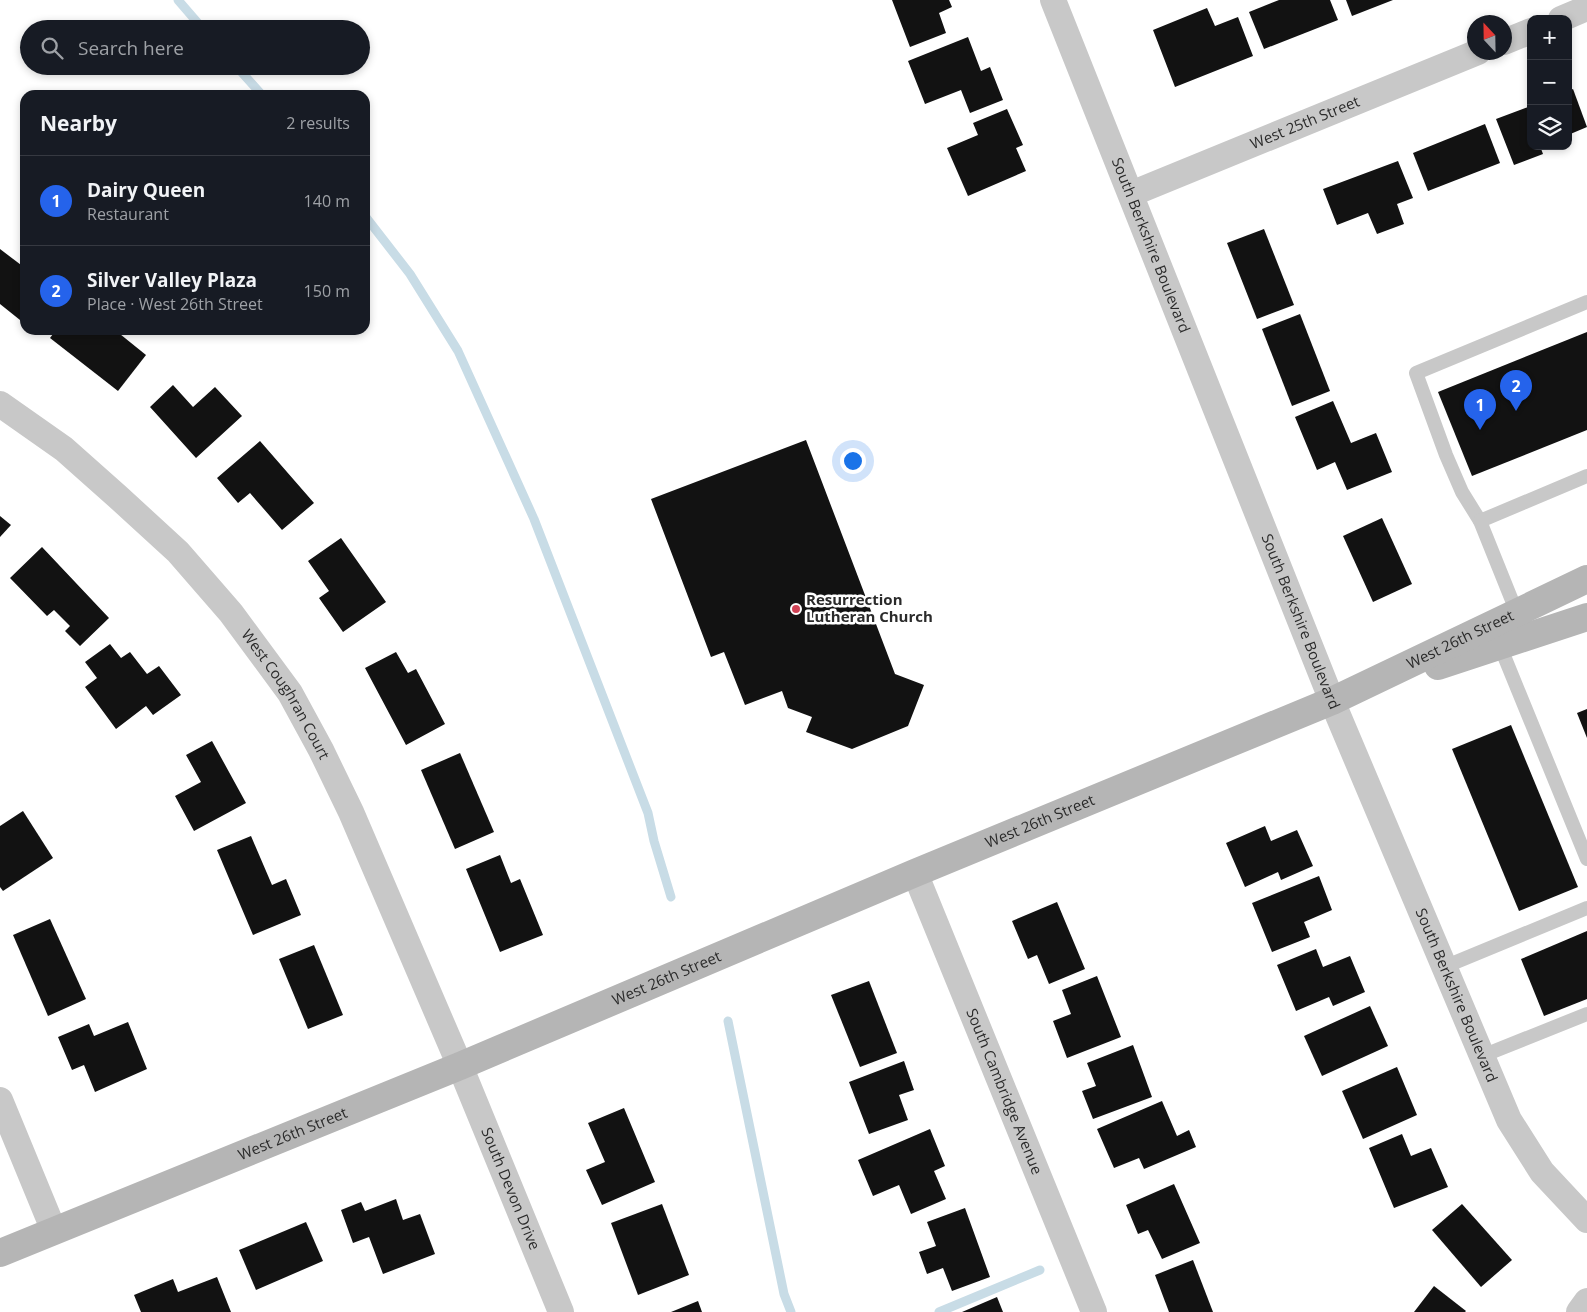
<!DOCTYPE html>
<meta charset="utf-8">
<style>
body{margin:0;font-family:"Open Sans",sans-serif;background:#20242c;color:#f1f3f6}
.controls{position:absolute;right:15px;top:15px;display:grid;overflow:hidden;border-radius:10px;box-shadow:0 2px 8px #0003}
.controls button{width:45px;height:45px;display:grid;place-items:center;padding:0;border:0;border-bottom:1px solid #363941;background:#171b24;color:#f1f3f6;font:25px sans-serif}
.compass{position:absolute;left:1467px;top:15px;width:45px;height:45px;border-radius:50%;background:#171b24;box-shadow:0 2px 8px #0003;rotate:338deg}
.you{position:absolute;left:852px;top:460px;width:18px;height:18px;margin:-12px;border:4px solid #fff;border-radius:50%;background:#1a73e8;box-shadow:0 0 0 8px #1a73e833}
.badge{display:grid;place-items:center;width:32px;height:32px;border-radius:50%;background:#2563eb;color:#fff;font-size:16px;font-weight:700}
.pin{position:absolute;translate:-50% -41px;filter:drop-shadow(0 1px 2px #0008)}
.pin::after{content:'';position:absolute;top:26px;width:18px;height:15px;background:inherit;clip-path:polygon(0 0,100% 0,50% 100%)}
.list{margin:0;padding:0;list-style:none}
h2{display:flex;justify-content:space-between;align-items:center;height:65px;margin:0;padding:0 20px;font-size:21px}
h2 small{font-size:16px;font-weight:400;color:#9ea1a6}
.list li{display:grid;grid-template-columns:32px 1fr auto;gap:15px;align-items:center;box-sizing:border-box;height:90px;padding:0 20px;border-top:1px solid #363941}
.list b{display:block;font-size:19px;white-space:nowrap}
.list p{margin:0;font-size:16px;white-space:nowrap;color:#9ea1a6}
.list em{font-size:16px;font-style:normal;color:#9ea1a6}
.icon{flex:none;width:28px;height:28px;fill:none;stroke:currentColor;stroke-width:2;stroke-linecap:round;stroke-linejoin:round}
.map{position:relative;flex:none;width:1587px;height:1312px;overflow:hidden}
.search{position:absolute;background:#171b24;box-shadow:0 2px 8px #0003;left:20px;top:20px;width:350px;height:55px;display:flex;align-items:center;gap:12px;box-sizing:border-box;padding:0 18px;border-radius:28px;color:#9ea1a6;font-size:19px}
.panel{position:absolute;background:#171b24;box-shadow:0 2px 8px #0003;left:20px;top:90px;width:350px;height:245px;border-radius:15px}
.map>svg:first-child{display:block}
</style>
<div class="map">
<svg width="1587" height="1312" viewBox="0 0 1587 1312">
<rect width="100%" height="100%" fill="#fff"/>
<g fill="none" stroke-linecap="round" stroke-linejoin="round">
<g stroke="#c8dce6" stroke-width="9">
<path d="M 178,0 L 203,29"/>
<path d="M 236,66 L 262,95"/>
<path d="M 365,216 L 410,274 L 458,351 L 534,519 L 648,813 L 654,841 L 671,897"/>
<path d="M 728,1021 L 784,1294 L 791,1312"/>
<path d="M 939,1312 L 1040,1270"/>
</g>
</g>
<g fill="#121212">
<path d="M 892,0 L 949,0 L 952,7 L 939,13 L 946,33 L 910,47 Z"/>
<path d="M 1279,0 L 1330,0 L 1338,20 L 1264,49 L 1249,12 Z"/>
<path d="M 1346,0 L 1393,0 L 1352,16 Z"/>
<path d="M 1207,8 L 1215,26 L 1238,17 L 1253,56 L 1175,87 L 1153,30 Z"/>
<path d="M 968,37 L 981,71 L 990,67 L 1003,100 L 970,113 L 961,90 L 925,104 L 908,61 Z"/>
<path d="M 1573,89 L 1587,127 L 1568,135 L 1568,91 Z"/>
<path d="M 1531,106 L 1531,146 L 1540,146 L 1543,154 L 1514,165 L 1496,119 Z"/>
<path d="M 1007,109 L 1023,145 L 1016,148 L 1026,171 L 968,196 L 947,148 L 978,135 L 973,123 Z"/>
<path d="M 1485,124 L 1500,163 L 1428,191 L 1413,153 Z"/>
<path d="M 1398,161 L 1413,198 L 1397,204 L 1404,224 L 1377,234 L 1368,213 L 1337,225 L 1323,189 Z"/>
<path d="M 1264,229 L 1294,305 L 1257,319 L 1227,243 Z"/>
<path d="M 0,249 L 25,268 L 25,324 L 0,304 Z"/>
<path d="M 1300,314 L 1330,391 L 1292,406 L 1262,329 Z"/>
<path d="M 56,330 L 115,330 L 146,355 L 118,391 L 50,338 Z"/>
<path d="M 1587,332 L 1587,430 L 1472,476 L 1438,392 Z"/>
<path d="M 173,385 L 193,407 L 215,387 L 242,416 L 196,458 L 150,407 Z"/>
<path d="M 1333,401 L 1351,443 L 1376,433 L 1392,472 L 1347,490 L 1335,462 L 1317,470 L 1295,417 Z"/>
<path d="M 806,440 L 895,674 L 924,685 L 908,726 L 852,749 L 806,732 L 812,717 L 788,708 L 782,691 L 745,705 L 724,652 L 711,657 L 651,499 Z"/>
<path d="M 260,441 L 314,503 L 282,530 L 250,493 L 238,503 L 217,478 Z"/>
<path d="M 0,516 L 11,525 L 0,537 Z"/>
<path d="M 1382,518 L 1412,584 L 1373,602 L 1343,536 Z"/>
<path d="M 341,538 L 386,602 L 343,632 L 319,598 L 329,591 L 308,561 Z"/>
<path d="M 42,547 L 109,618 L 80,646 L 65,631 L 70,626 L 54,610 L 47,616 L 10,578 Z"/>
<path d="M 110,644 L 121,658 L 130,652 L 147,674 L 159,666 L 181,695 L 153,715 L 146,706 L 116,729 L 85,687 L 97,678 L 85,662 Z"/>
<path d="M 396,652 L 408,673 L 416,669 L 445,724 L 406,745 L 365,668 Z"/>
<path d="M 1587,709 L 1587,738 L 1577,713 Z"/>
<path d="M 1511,725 L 1578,887 L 1519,911 L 1452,749 Z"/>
<path d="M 212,741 L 246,803 L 194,831 L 175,796 L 201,782 L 186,755 Z"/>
<path d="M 460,753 L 494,832 L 455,849 L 421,770 Z"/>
<path d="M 23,811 L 53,858 L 3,891 L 0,887 L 0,826 Z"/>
<path d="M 1265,826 L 1271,841 L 1297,830 L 1313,866 L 1281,880 L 1278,872 L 1245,887 L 1226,843 Z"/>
<path d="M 251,836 L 272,885 L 286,879 L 301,915 L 253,935 L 217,850 Z"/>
<path d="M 500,855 L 511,883 L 520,879 L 543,935 L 500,952 L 466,869 Z"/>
<path d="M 1319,876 L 1332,910 L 1304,922 L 1310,937 L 1272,952 L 1252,903 Z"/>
<path d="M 1057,902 L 1085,969 L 1049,984 L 1037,955 L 1028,959 L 1012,921 Z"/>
<path d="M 50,919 L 86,999 L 48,1016 L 13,935 Z"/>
<path d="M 1587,931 L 1587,999 L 1544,1016 L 1521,959 Z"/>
<path d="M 314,945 L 343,1015 L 308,1029 L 279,959 Z"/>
<path d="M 1316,949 L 1323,967 L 1350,956 L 1365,992 L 1333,1006 L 1329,997 L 1296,1011 L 1277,965 Z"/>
<path d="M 1097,976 L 1121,1037 L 1067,1058 L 1053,1021 L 1071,1014 L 1062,990 Z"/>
<path d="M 869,981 L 897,1053 L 860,1067 L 831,995 Z"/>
<path d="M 1370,1006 L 1388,1046 L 1322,1076 L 1304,1036 Z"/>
<path d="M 128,1022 L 147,1069 L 95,1092 L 84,1065 L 72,1070 L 58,1037 L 89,1024 L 94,1036 Z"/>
<path d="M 1133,1045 L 1152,1097 L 1093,1119 L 1082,1091 L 1096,1086 L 1087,1063 Z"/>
<path d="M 904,1061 L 914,1090 L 899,1095 L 908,1120 L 869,1134 L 849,1082 Z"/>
<path d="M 1397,1067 L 1417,1115 L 1363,1139 L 1342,1091 Z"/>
<path d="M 1162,1101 L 1177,1136 L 1189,1130 L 1196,1147 L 1144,1169 L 1139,1158 L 1114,1168 L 1097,1129 Z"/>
<path d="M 624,1108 L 655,1182 L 602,1205 L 586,1170 L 605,1162 L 588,1123 Z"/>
<path d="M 930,1129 L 945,1166 L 934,1171 L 946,1199 L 911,1214 L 899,1185 L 873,1196 L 858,1160 Z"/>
<path d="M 1402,1134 L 1411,1156 L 1431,1148 L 1448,1187 L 1394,1208 L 1369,1148 Z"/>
<path d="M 1174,1184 L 1200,1243 L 1162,1259 L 1148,1230 L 1138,1234 L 1126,1205 Z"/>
<path d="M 396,1199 L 403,1220 L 420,1214 L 435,1254 L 383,1274 L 369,1237 L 353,1243 L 341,1210 L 361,1202 L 365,1211 Z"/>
<path d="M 662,1204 L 689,1275 L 638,1295 L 611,1223 Z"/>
<path d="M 1462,1204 L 1512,1260 L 1481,1287 L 1432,1230 Z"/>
<path d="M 965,1208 L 990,1277 L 952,1291 L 943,1268 L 927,1274 L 919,1252 L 936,1246 L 927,1222 Z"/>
<path d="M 306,1222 L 323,1261 L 256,1290 L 239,1250 Z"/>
<path d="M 1193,1260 L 1213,1312 L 1169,1312 L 1155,1275 Z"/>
<path d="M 217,1277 L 231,1312 L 141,1312 L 134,1295 L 173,1279 L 178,1292 Z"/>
<path d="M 1434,1286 L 1466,1311 L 1465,1312 L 1414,1312 Z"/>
<path d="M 997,1297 L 1003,1312 L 962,1312 Z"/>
<path d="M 698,1301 L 702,1312 L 671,1312 Z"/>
</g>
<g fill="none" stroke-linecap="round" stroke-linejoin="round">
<g stroke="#c8c8c8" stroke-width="14">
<path d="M 1480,521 L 1462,492 L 1446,455 L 1416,373 L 1587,302"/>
<path d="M 1517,613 L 1480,521 L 1587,476"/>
<path d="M 1500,646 L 1587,859"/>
<path d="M 1444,967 L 1587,908"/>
<path d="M 1482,1056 L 1587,1014"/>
</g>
<g stroke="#c8c8c8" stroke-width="26">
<path id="s1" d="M 1053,0 L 1332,701 L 1509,1120 L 1542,1172 L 1587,1220"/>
<path d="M 1561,19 L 1587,8"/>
<path d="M 1504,42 L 1531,31"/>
<path id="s2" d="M 1131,194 L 1478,52"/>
<path id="s3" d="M 0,404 L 64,449 L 118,497 L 178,552 L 231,613 L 290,693 L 321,750 L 351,812 L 460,1066 L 561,1312"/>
<path id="s4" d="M 915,873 L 1094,1312"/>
<path d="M 0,1100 L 54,1231"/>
<path d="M 1579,1312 L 1587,1301"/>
</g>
<g stroke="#b5b5b5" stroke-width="28">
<path d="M 1438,666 L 1587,617"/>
<path id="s5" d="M 0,1253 L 460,1066 L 915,873 L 1332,701 L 1587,579"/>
</g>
</g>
<circle fill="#cf4154" stroke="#fff" stroke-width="2" cx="796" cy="609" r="5"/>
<g text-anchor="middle" stroke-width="5" stroke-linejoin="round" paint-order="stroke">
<g font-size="15" fill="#2b2b2b" stroke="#fff">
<text dy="5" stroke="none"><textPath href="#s2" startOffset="188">West 25th Street</textPath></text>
<text dy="5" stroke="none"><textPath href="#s1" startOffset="264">South Berkshire Boulevard</textPath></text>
<text dy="5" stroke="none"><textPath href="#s1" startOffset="669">South Berkshire Boulevard</textPath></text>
<text dy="5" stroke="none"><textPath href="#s5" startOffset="1584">West 26th Street</textPath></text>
<text dy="5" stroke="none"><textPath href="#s3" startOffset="411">West Coughran Court</textPath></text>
<text dy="5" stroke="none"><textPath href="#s5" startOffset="1126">West 26th Street</textPath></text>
<text dy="5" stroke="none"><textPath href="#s5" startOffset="721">West 26th Street</textPath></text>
<text dy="5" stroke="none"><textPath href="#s1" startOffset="1074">South Berkshire Boulevard</textPath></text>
<text dy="5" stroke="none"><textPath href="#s4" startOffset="236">South Cambridge Avenue</textPath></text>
<text dy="5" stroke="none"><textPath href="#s5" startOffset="316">West 26th Street</textPath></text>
<text dy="5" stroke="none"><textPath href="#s3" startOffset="955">South Devon Drive</textPath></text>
</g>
<g font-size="15" font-weight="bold" fill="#2b2b2b" stroke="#fff" text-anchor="start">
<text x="806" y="605">Resurrection<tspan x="806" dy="17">Lutheran Church</tspan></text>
</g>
</g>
</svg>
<div class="controls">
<button>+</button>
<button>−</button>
<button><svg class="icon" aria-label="layers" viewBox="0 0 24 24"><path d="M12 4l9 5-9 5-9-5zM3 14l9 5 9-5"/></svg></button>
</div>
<svg class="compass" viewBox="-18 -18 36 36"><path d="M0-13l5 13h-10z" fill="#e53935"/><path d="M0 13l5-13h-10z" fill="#9ea1a6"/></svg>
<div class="you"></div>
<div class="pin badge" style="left:1480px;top:430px">1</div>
<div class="pin badge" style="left:1516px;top:411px">2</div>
<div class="search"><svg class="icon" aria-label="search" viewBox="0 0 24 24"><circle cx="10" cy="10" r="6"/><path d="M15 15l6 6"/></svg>Search here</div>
<section class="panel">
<h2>Nearby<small>2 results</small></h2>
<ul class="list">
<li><span class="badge">1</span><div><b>Dairy Queen</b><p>Restaurant</p></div><em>140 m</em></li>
<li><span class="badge">2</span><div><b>Silver Valley Plaza</b><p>Place · West 26th Street</p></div><em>150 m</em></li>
</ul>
</section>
</div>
